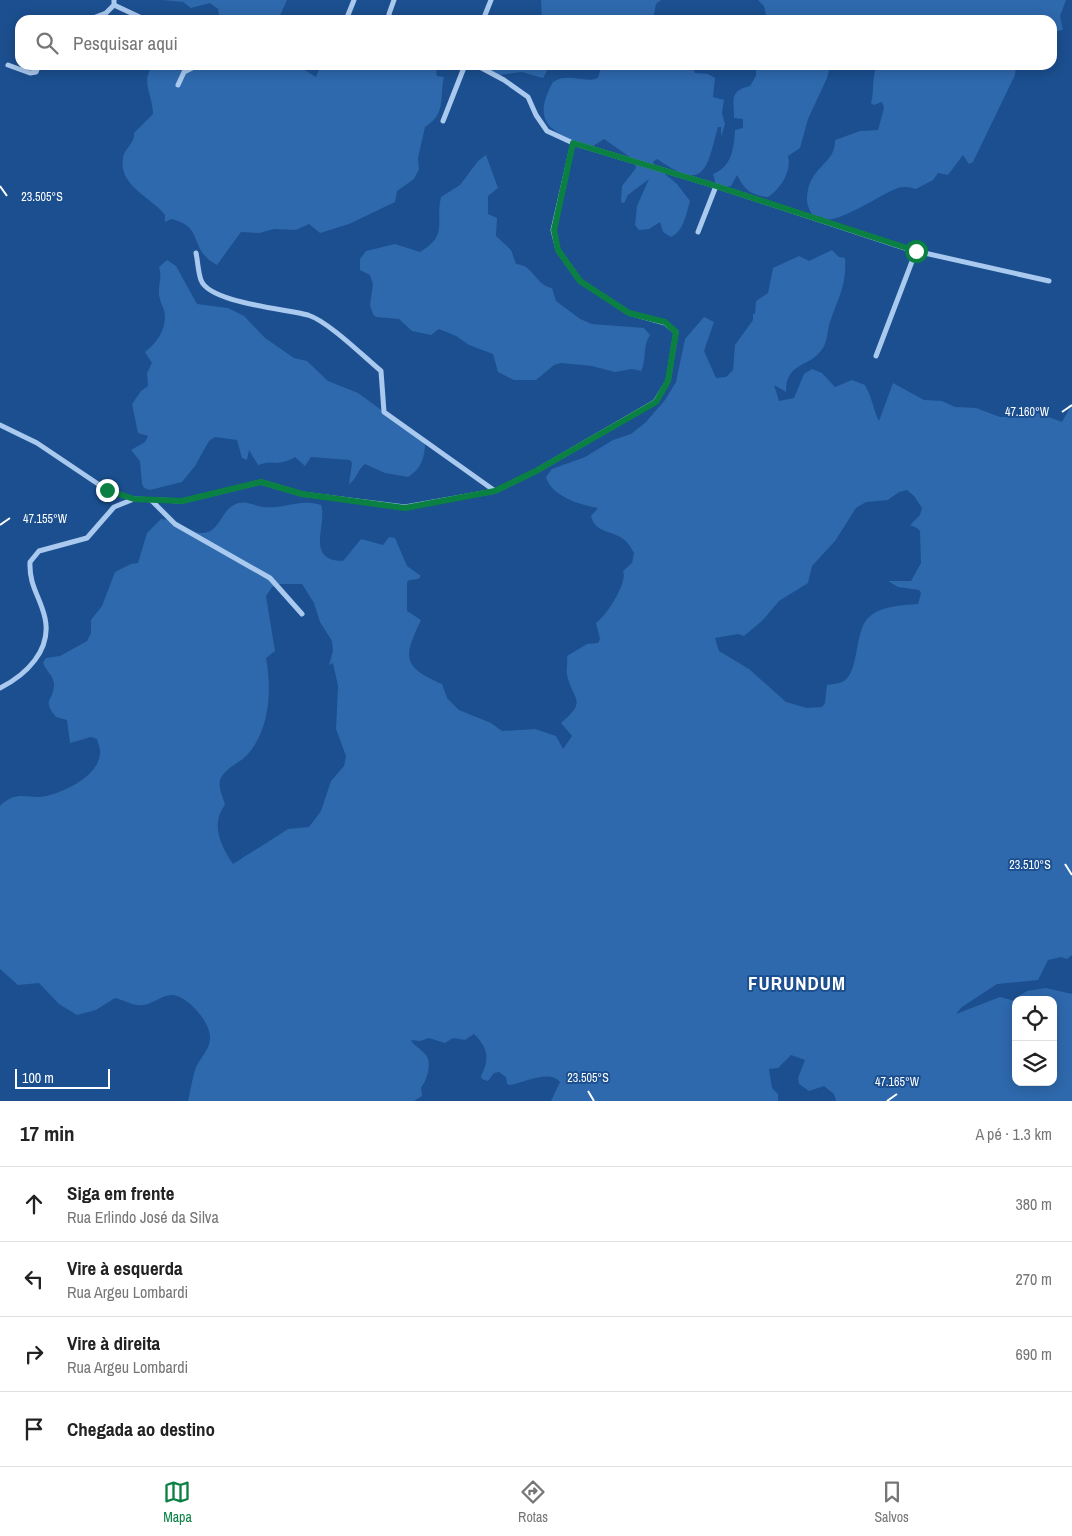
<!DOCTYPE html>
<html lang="pt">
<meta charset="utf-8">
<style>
body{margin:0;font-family:"Archivo Narrow",sans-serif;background:#f6f6f6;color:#222}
.controls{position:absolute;right:15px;bottom:15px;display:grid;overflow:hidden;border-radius:10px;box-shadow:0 2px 12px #0003}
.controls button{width:45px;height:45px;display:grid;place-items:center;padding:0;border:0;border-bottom:1px solid #e0e0e0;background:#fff;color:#222;font:25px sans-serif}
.scale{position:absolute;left:15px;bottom:12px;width:95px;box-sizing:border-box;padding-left:5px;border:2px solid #fff;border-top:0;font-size:14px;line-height:18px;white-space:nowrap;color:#fff;-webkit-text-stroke:4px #1b4f8f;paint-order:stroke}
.stop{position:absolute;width:15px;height:15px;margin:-11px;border:4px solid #0b8043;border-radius:50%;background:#fff}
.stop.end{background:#0b8043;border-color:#fff;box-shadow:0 1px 5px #0008}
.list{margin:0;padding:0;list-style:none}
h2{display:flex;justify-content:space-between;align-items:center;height:65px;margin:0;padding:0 20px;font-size:21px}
h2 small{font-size:16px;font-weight:400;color:#767676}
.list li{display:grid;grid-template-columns:32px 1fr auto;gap:15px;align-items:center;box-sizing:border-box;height:75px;padding:0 20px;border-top:1px solid #e0e0e0}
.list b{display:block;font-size:19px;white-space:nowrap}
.list p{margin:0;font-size:16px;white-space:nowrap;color:#767676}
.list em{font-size:16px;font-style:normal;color:#767676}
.icon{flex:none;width:28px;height:28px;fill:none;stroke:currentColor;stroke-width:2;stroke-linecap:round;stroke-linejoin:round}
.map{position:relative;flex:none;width:1072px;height:1101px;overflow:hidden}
.search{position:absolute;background:#fff;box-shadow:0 2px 12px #0003;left:15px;right:15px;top:15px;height:55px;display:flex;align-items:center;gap:12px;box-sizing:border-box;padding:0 18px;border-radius:15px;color:#767676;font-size:19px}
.sheet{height:365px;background:#fff}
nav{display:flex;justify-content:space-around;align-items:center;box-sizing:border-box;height:70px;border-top:1px solid #e0e0e0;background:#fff;font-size:14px;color:#767676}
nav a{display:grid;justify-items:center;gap:2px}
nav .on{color:#0b8043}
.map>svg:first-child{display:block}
</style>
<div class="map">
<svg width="1072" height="1101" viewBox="0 0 1072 1101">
<rect width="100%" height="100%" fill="#1b4f8f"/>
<g fill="#2e69ad" fill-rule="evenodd">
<path d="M 162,0 L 287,0 L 278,20 L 220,20 L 218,9 L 210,3 L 191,8 L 183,2 Z"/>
<path d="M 541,0 L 661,0 L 656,4 L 653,20 L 542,20 Z"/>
<path d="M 758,0 L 1066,0 L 1060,16 L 1063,30 L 1052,32 L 1052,20 L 767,20 L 764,6 Z"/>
<path d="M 153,65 L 284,65 L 296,69 L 301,68 L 316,77 L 321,65 L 349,68 L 356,65 L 440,65 L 436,72 L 437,76 L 444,77 C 439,98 447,113 425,127 L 418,158 L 419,169 L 414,179 L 397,191 L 395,202 L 349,224 L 320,233 L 309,224 L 296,230 L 274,229 L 259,233 L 241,232 L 217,265 C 187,249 206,227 171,219 L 165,222 L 165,215 C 151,197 118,186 123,158 C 124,148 135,144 134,133 L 153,114 C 153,95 140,82 153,65 Z"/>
<path d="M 481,65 L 550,65 L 543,78 L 522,72 L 499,75 Z"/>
<path d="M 598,65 L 691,65 L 695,73 L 708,74 L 715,78 L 713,97 L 724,100 L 722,113 L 725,124 L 721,137 L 721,127 L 718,127 C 706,171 705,192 657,159 L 653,162 L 654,165 L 677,184 L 690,201 C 686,214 684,231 671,237 L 663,232 L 660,222 L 649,229 L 639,230 L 635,225 L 637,206 L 649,179 L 628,195 L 624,203 L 621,202 L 622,186 L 636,168 L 634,160 L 604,139 L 590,148 C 555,133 529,125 553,82 C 569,72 583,84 598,78 L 601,68 Z"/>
<path d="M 749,65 L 830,65 L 827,78 L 808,119 L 800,148 L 788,156 C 792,172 780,189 768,197 C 750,195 745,190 737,175 L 731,186 L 717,188 L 713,174 C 732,167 734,147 735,130 L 743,128 L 743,119 L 734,118 C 734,99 729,91 750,86 L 756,76 L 756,68 Z"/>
<path d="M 877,65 L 1016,65 L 1015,75 L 973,162 L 969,164 L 963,155 L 948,175 L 938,173 L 933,180 L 916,189 C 910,187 904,186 898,188 C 879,194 826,235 812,214 C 809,209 807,205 807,200 C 807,166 836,165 835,140 L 860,131 L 878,130 L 884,108 L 882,102 L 874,105 L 871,103 C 875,88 871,80 877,65 Z"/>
<path d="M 486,155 L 498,188 L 488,196 L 488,214 L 497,218 L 496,236 L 511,250 L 516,264 C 534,265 535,285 552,288 L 556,301 L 580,319 L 592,324 L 644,328 L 650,335 C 642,347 647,359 641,371 L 632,369 L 615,372 L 592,366 L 561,363 L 554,365 L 536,380 L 514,380 L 498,372 L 493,354 L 469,345 L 456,336 L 439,329 L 431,335 L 412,331 L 399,319 L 376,317 L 373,314 L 370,305 L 373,284 L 370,275 L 360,270 L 360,259 L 366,251 L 395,244 L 420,252 C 449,235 435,222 441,197 L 460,185 L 478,161 Z"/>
<path d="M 832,250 L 839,257 L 845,258 C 847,285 838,298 830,322 C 827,331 828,340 823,348 C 809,369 786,361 786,392 L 774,385 L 779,401 L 794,398 L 804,374 L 812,369 L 822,373 L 835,387 L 852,380 L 865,385 C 872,397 873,409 879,421 L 893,383 L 924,400 L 942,401 L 955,407 L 976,408 L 1000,417 L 1019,417 L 1038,413 L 1062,422 L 1072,404 L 1072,955 L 1067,959 L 1061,957 L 1048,960 L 1038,980 L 997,984 L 962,1007 L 956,1014 L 1000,997 L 1016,1001 L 1016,1082 L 1053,1082 L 1053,1000 L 1018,1000 L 1019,996 L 1027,991 L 1046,988 L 1072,994 L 1072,1101 L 836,1101 L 834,1094 L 824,1086 L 809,1091 L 799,1084 L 798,1078 L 805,1060 L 791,1055 L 778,1068 L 769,1069 L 772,1088 L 778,1094 L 778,1101 L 551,1101 L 560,1082 C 550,1069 523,1083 510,1085 L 507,1084 L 506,1077 L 499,1072 L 494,1073 L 488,1081 L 482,1079 L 481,1076 C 490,1058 488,1048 474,1034 L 465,1040 L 453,1038 L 445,1043 L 429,1038 L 420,1041 L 411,1040 C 414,1046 420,1048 425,1054 C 433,1062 427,1080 421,1088 L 422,1096 L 414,1101 L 188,1101 C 191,1090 192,1078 196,1067 C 200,1059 209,1049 210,1040 C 212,1024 189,997 173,995 C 161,995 155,1003 144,1005 C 134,1007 125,1000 115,998 L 96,1010 L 77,1015 L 59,1004 L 39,983 L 18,985 L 0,969 L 0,806 C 17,789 29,800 47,796 C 66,791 98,776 100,754 C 101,749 98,744 97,739 L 91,737 L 70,743 L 67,720 L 56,717 C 41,698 54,702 54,684 C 53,674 45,671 43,662 L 46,658 L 60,656 L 87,641 L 91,633 L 91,620 L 102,606 L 115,572 L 131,564 L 138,563 L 147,533 L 161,519 C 178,519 190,534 204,533 C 220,531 221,511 234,505 C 245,499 253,506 264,507 C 284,509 301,498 321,505 C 328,523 304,561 343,561 L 361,539 L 383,545 L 389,537 L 395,538 L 407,566 L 421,576 L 418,579 L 409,580 L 407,583 L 407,611 L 421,620 C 403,658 402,666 442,684 L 447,698 L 459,710 L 491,723 L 502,731 L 535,729 L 556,736 L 563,749 L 572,736 L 561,723 C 588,700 573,701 567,675 C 566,669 568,662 567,656 L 587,644 L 598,643 L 600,639 L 596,623 C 606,616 628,583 623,571 L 632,563 L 634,553 C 630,546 626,539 618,536 C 606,530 595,531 591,516 L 598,508 C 580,505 551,496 546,477 L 552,469 L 585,457 L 613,440 L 631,434 L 646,422 L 665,400 L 676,382 L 685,339 L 704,317 L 714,322 L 704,351 L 716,378 L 726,377 L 733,370 L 735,345 L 753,320 L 753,314 L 755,314 L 756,301 L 768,293 L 773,268 L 799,256 L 809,261 ZM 907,490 L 914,496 L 922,508 L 920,515 L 910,525 L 917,528 L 920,531 L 921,563 L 911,581 L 888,581 L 898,587 L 919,590 L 921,593 L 918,604 C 902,605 875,606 865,622 C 855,637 858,676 842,682 C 837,684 831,684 827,685 L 825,703 L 822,707 L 807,708 L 786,702 L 749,669 L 719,651 L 715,638 L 738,634 L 744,636 L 763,620 L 779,601 L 808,583 L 812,566 L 835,541 L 856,508 L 866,502 L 888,500 L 899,492 ZM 280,584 L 302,584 L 314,603 L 320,622 L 332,641 L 333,651 L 329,665 L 333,663 L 338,686 L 336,729 L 346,756 L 344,766 L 331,781 L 321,811 L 309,827 L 288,829 L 233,864 C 221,846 210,825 225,805 C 223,796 216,785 222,776 C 228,767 239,763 246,756 C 270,731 272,690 266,658 L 275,651 L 266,596 L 272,587 Z"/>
<path d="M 167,260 L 176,266 L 197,304 L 228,308 L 244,316 L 265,338 L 294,358 L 307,361 L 328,381 L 358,393 L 425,442 C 425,458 421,469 408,477 L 385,473 L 365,464 C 357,470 357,479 349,484 L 352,463 L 350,460 L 311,457 L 305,466 L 295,457 C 276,468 273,459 258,465 L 249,450 L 247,460 L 242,458 L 237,440 L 215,437 L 209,441 L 195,466 L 182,482 L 150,490 L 144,488 L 142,484 L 140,461 L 131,450 L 145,442 L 148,436 L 138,433 L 132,404 L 141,391 L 148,386 L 147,373 L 152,363 L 145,352 C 158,342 168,327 164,310 C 162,304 158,297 159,291 C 159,282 162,276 159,267 Z"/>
</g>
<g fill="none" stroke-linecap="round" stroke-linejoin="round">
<g stroke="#a9c9ee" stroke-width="5">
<path d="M 114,5 L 146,20"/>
<path d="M 88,20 L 106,13 L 114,5 L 114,0"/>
<path d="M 346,20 L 354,0"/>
<path d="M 390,20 L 389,14 L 394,0"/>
<path d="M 483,20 L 491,0"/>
<path d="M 8,65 L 30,73 L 36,72 L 39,65"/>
<path d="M 476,65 L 504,80 L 528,97 L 536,115 L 547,131 L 573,143 L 716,186 L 911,250 L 1049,281"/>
<path d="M 178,85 L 184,72 L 198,65"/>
<path d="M 443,121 L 465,65"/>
<path d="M 698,232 L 716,186"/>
<path d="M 196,253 C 198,262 198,272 201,280 C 209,303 287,309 308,315 C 329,322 363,356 381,371 L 384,412 L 495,491"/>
<path d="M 876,356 L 916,251"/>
<path d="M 0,425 L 37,443 L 107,490 L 134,499 L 182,501 L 261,482 L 302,494 L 405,507 L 495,491 L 536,471 L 655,402 L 668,381 L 676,332 L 665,323 L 629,313 L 580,281 L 558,250 L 553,230 L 573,143"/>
<path d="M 152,501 L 175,524 L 270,578 L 302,614"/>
<path d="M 0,688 C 26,675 52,650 45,618 C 40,596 29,586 30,562 L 39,551 L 87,538 L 114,507 L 134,499"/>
</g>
</g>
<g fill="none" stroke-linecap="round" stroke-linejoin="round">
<path stroke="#0b8043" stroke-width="6" d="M 107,490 L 134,499 L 182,501 L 261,482 L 302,494 L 405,508 L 495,491 L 536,471 L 656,402 L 668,381 L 676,332 L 665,322 L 629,313 L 580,281 L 558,250 L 554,230 L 573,143 L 716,186 L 916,251"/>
</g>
<path fill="none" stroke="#fff" stroke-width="2" d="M 0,186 L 7,196M 1062,412 L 1072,405M 0,525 L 10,518M 1065,864 L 1072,875M 588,1091 L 594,1101M 887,1101 L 897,1094"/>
<g text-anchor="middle" stroke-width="4" stroke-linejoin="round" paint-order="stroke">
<g font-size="19" font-weight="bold" letter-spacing="1" fill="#fff" stroke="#1b4f8f">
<text x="797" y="990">FURUNDUM</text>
</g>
</g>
<g font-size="12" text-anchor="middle" fill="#fff" stroke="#1b4f8f" stroke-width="4" stroke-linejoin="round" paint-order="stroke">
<text x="42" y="201">23.505°S</text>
<text x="1027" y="416">47.160°W</text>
<text x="45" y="523">47.155°W</text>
<text x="1030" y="869">23.510°S</text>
<text x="588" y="1082">23.505°S</text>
<text x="897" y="1086">47.165°W</text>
</g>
</svg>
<div class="controls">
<button><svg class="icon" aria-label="locate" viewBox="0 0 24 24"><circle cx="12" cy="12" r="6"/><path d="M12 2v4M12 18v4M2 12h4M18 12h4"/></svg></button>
<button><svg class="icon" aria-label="layers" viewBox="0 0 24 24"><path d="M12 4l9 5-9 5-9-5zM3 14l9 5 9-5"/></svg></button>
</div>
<div class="scale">100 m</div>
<div class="stop" style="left:916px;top:251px"></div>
<div class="stop end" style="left:107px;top:490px"></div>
<div class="search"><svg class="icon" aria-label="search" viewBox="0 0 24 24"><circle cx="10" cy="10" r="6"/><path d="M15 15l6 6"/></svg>Pesquisar aqui</div>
</div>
<section class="sheet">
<h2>17 min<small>A pé · 1.3 km</small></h2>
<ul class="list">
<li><svg class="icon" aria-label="ahead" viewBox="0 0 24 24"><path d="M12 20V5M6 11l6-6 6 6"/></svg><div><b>Siga em frente</b><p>Rua Erlindo José da Silva</p></div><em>380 m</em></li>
<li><svg class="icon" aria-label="left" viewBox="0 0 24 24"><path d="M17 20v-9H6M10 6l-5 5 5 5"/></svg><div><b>Vire à esquerda</b><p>Rua Argeu Lombardi</p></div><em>270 m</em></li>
<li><svg class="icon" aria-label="right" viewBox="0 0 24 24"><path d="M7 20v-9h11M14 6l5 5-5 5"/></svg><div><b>Vire à direita</b><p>Rua Argeu Lombardi</p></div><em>690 m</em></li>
<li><svg class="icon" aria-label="arrive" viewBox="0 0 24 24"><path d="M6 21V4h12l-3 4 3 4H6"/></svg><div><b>Chegada ao destino</b></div></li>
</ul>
</section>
<nav>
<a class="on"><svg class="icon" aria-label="map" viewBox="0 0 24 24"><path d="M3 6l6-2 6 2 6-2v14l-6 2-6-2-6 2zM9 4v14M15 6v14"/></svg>Mapa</a>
<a><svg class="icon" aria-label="directions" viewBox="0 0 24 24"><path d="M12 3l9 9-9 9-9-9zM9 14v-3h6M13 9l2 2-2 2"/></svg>Rotas</a>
<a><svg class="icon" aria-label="saved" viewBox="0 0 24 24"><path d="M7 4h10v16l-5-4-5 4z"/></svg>Salvos</a>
</nav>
